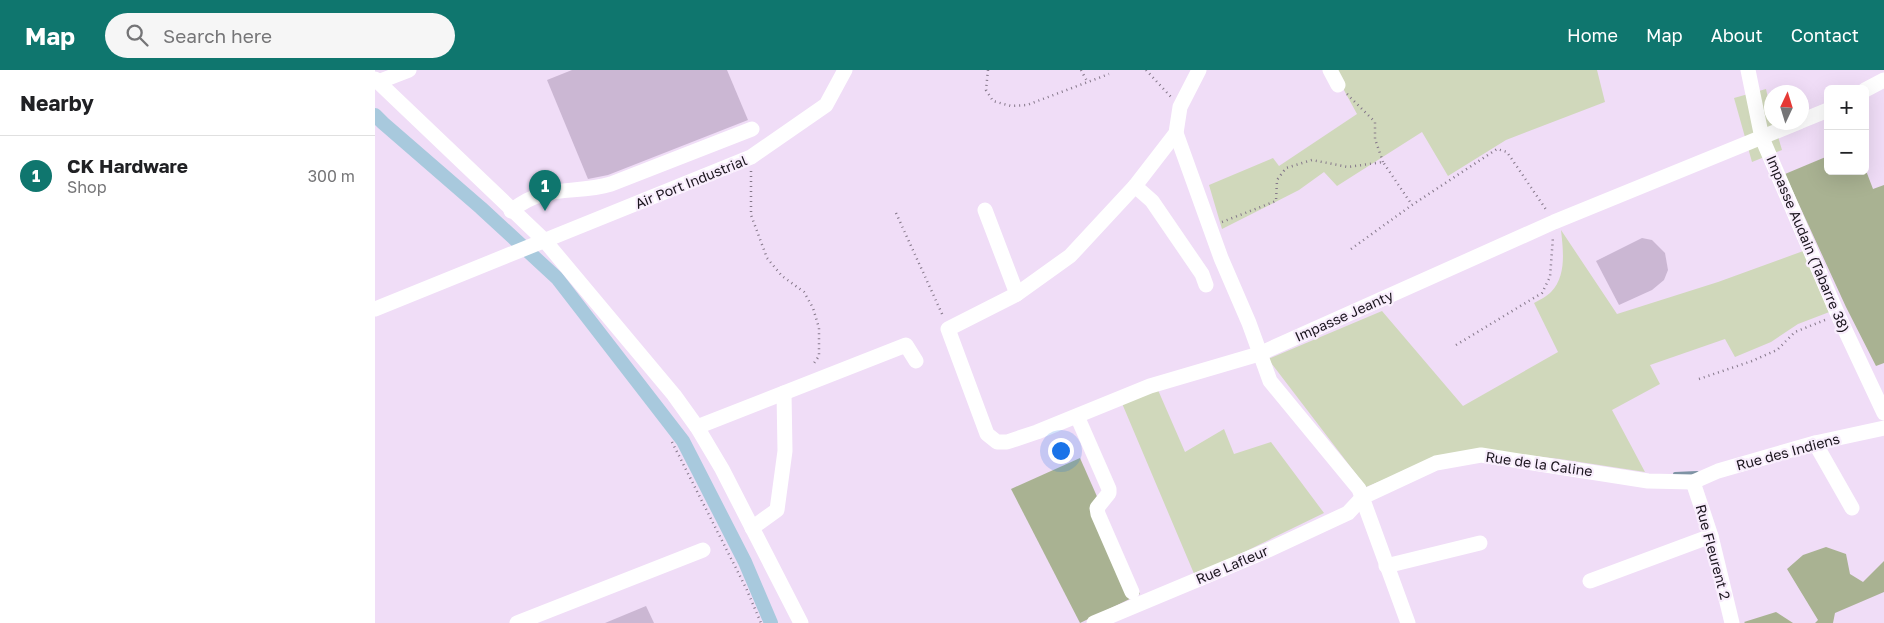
<!DOCTYPE html>
<meta charset="utf-8">
<style>
body{margin:0;font-family:"Golos Text",sans-serif;background:#f6f6f6;color:#202124}
.controls{position:absolute;right:15px;top:15px;display:grid;overflow:hidden;border-radius:8px;box-shadow:0 5px 20px #0002}
.controls button{width:45px;height:45px;display:grid;place-items:center;padding:0;border:0;border-bottom:1px solid #e0e0e0;background:#fff;color:#202124;font:25px sans-serif}
.compass{position:absolute;left:1389px;top:15px;width:45px;height:45px;border-radius:50%;background:#fff;box-shadow:0 5px 20px #0002;rotate:4deg}
.you{position:absolute;left:685px;top:380px;width:18px;height:18px;margin:-12px;border:4px solid #fff;border-radius:50%;background:#1a73e8;box-shadow:0 0 0 8px #1a73e833}
.badge{display:grid;place-items:center;width:32px;height:32px;border-radius:50%;background:#0f766e;color:#fff;font-size:16px;font-weight:700}
.pin{position:absolute;translate:-50% -41px;filter:drop-shadow(0 1px 2px #0008)}
.pin::after{content:'';position:absolute;top:26px;width:18px;height:15px;background:inherit;clip-path:polygon(0 0,100% 0,50% 100%)}
.list{margin:0;padding:0;list-style:none}
h2{display:flex;justify-content:space-between;align-items:center;height:65px;margin:0;padding:0 20px;font-size:21px}
h2 small{font-size:16px;font-weight:400;color:#757577}
.list li{display:grid;grid-template-columns:32px 1fr auto;gap:15px;align-items:center;box-sizing:border-box;height:80px;padding:0 20px;border-top:1px solid #e0e0e0}
.list b{display:block;font-size:19px;white-space:nowrap}
.list p{margin:0;font-size:16px;white-space:nowrap;color:#757577}
.list em{font-size:16px;font-style:normal;color:#757577}
.icon{flex:none;width:28px;height:28px;fill:none;stroke:currentColor;stroke-width:2;stroke-linecap:round;stroke-linejoin:round}
.map{position:relative;flex:none;width:1509px;height:553px;overflow:hidden}
header{display:flex;align-items:center;gap:30px;box-sizing:border-box;height:70px;padding:0 25px;background:#0f766e;color:#fff}
header strong{font-size:24px}
nav{display:flex;gap:28px;margin-inline-start:auto;font-size:18px}
.search{width:350px;height:45px;background:#f6f6f6;display:flex;align-items:center;gap:12px;box-sizing:border-box;padding:0 18px;border-radius:28px;color:#757577;font-size:19px}
main{display:flex}
aside{flex:1;background:#fff}
.map>svg:first-child{display:block}
</style>
<header>
<strong>Map</strong>
<div class="search"><svg class="icon" aria-label="search" viewBox="0 0 24 24"><circle cx="10" cy="10" r="6"/><path d="M15 15l6 6"/></svg>Search here</div>
<nav><a>Home</a><a>Map</a><a>About</a><a>Contact</a></nav>
</header>
<main>
<aside>
<h2>Nearby<small></small></h2>
<ul class="list">
<li><span class="badge">1</span><div><b>CK Hardware</b><p>Shop</p></div><em>300 m</em></li>
</ul>
</aside>
<div class="map">
<svg width="1509" height="553" viewBox="0 0 1509 553">
<rect width="100%" height="100%" fill="#f0ddf7"/>
<g fill="#d0d8bb">
<path d="M 958,0 L 1222,0 L 1230,32 L 1131,70 L 1073,106 L 1047,62 L 962,116 L 949,102 L 924,120 L 847,159 L 834,115 L 898,88 L 904,96 L 982,44 Z"/>
<path d="M 1391,19 L 1396,42 L 1396,52 L 1399,53 L 1407,80 L 1377,92 L 1359,28 Z"/>
<path d="M 1186,160 L 1242,244 L 1343,212 L 1431,180 L 1457,241 L 1423,254 L 1396,272 L 1360,287 L 1350,269 L 1275,295 L 1285,314 L 1237,340 L 1270,402 L 1185,389 L 1101,379 L 1047,394 L 991,417 L 893,289 L 1007,241 L 1088,336 L 1183,282 L 1159,233 C 1165,230 1172,226 1176,222 C 1192,206 1188,179 1186,160 Z"/>
<path d="M 783,320 L 810,382 L 849,359 L 859,384 L 896,372 L 949,443 L 820,506 L 746,331 Z"/>
</g>
<g fill="#a9b292">
<path d="M 1453,86 L 1453,101 L 1490,101 L 1490,98 L 1498,119 L 1509,115 L 1509,293 L 1501,296 L 1471,237 L 1410,104 Z"/>
<path d="M 705,388 L 765,524 L 705,553 L 636,419 Z"/>
<path d="M 1451,477 L 1471,484 L 1475,504 L 1488,512 L 1509,491 L 1509,522 L 1460,543 L 1458,553 L 1440,553 L 1443,550 L 1412,499 L 1428,485 Z"/>
<path d="M 1401,542 L 1418,553 L 1370,553 L 1369,552 Z"/>
</g>
<g fill="none" stroke-linecap="round" stroke-linejoin="round">
<path stroke="#7e93a4" stroke-width="4" d="M 1300,404 L 1322,403"/>
<path stroke="#a8c9dd" stroke-width="14" d="M 0,45 L 8,53 L 106,138 L 182,208 L 308,371 L 370,492 L 396,553"/>
</g>
<g fill="#cbb7d3">
<path d="M 197,0 L 352,0 L 373,50 L 233,105 L 213,109 L 172,10 Z"/>
<path d="M 1267,168 L 1277,170 L 1290,183 L 1293,200 L 1289,210 L 1277,220 L 1244,235 L 1221,191 Z"/>
<path d="M 271,536 L 279,553 L 230,553 Z"/>
</g>
<g fill="none" stroke-linecap="round" stroke-linejoin="round">
<g stroke="#85788a" stroke-width="2.5" stroke-dasharray="1 4" stroke-linecap="butt">
<path d="M 613,0 L 611,20 L 618,31 L 636,36 L 652,35 L 734,4"/>
<path d="M 706,0 L 713,13"/>
<path d="M 771,0 L 796,27"/>
<path d="M 972,24 L 1000,52 L 1000,69 L 1008,92"/>
<path d="M 376,101 L 376,145 L 392,188 L 407,206 L 429,222 L 438,238 L 444,258 L 444,286 L 437,296"/>
<path d="M 521,143 L 568,246"/>
<path d="M 847,152 L 901,131 L 902,110 L 911,98 L 937,90 L 973,97 L 1008,92 L 1037,135"/>
<path d="M 976,179 L 1037,135 L 1122,79 L 1132,82 L 1172,141"/>
<path d="M 1081,275 L 1167,223 L 1175,207 L 1178,167"/>
<path d="M 1324,309 L 1377,291 L 1402,280 L 1420,262 L 1450,250"/>
<path d="M 297,372 L 371,518 L 386,553"/>
</g>
<g stroke="#fff" stroke-width="15">
<path d="M 824,0 L 805,37 L 801,63 L 760,116 L 695,186 L 642,224 L 573,259 L 612,364 L 622,372 L 632,372 L 662,362 L 775,316 L 884,284 L 1179,152 L 1424,52"/>
<path d="M 955,0 L 963,15"/>
<path d="M 1373,0 L 1387,68 L 1463,245 L 1509,343"/>
<path d="M 0,9 L 170,171 L 299,325 L 322,357 L 347,399 L 426,553"/>
<path d="M 3,12 L 34,0"/>
<path d="M 1490,20 L 1509,10"/>
<path d="M 1426,51 L 1453,40"/>
<path d="M 801,63 L 846,188 L 874,253 L 895,311 L 984,419 L 1033,553"/>
<path d="M 760,116 L 777,131 L 827,204 L 831,215"/>
<path d="M 610,140 L 642,224"/>
<path d="M 136,141 C 170,113 199,125 236,114 L 377,59"/>
<path d="M 0,239 L 376,87 L 451,35 L 470,0"/>
<path d="M 702,346 L 734,419 L 734,423 L 722,438 L 723,444 L 757,522"/>
<path d="M 322,357 L 531,275 L 541,291"/>
<path d="M 1440,373 L 1477,438"/>
<path d="M 1318,412 L 1336,466 L 1357,553"/>
<path d="M 377,458 L 402,440 L 410,381 L 409,323"/>
<path d="M 1011,496 L 1105,473"/>
<path d="M 1215,511 L 1336,466"/>
<path d="M 142,553 L 328,480"/>
<path d="M 719,553 L 891,481 L 973,443 L 988,427 L 1061,393 L 1106,385 L 1273,411 L 1318,412 L 1343,401 L 1440,373 L 1509,358"/>
</g>
</g>
<g text-anchor="middle" stroke-width="4.5" stroke-linejoin="round" paint-order="stroke">
<g font-size="14" fill="#1b151e" stroke="#f9eefd">
<text transform="translate(316 112) rotate(-22)" y="5">Air Port Industrial</text>
<text transform="translate(1433 174) rotate(67)" y="5">Impasse Audain (Tabarre 38)</text>
<text transform="translate(969 246) rotate(-24)" y="5">Impasse Jeanty</text>
<text transform="translate(1413 382) rotate(-15)" y="5">Rue des Indiens</text>
<text transform="translate(1164 394) rotate(8)" y="5">Rue de la Caline</text>
<text transform="translate(1338 482) rotate(75)" y="5">Rue Fleurent 2</text>
<text transform="translate(857 495) rotate(-23)" y="5">Rue Lafleur</text>
</g>
</g>
</svg>
<div class="controls">
<button>+</button>
<button>−</button>
</div>
<svg class="compass" viewBox="-18 -18 36 36"><path d="M0-13l5 13h-10z" fill="#e53935"/><path d="M0 13l5-13h-10z" fill="#757577"/></svg>
<div class="you"></div>
<div class="pin badge" style="left:170px;top:141px">1</div>
</div>
</main>
